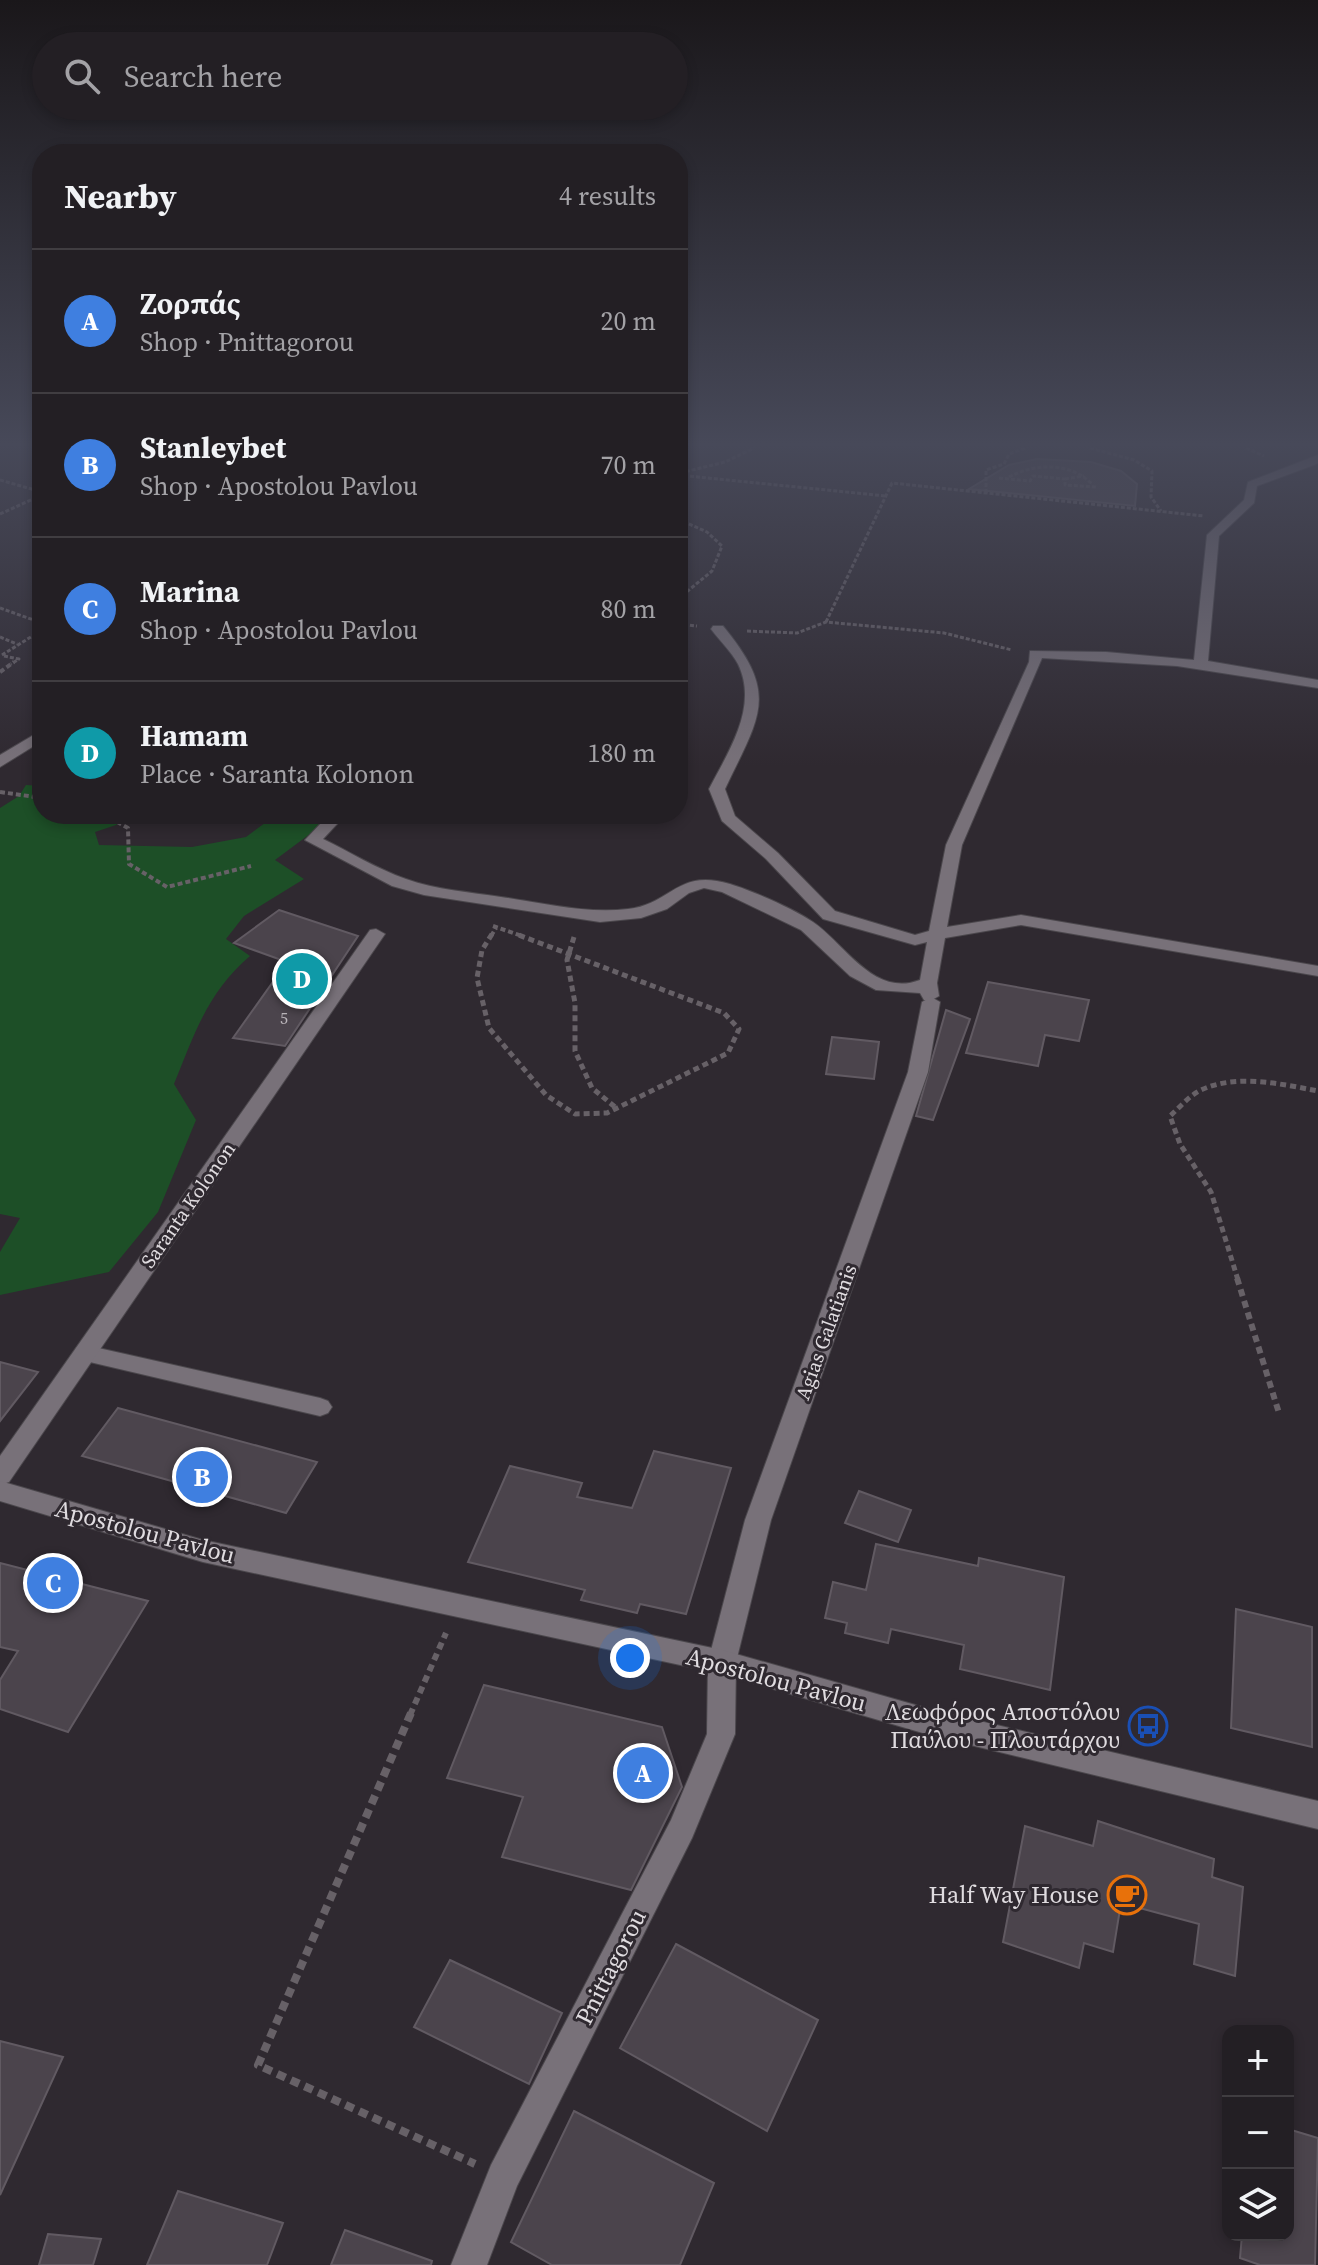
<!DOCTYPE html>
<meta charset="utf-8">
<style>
body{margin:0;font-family:"Source Serif 4",serif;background:#2b272c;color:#f1f3f6}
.controls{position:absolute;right:24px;bottom:24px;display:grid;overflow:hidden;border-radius:16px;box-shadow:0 4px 12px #0003}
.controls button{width:72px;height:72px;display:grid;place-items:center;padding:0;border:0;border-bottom:2px solid #403d41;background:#231f24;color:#f1f3f6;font:40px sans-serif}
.you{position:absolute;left:630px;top:1658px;width:28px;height:28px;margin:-20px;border:6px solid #fff;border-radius:50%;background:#1a73e8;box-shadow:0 0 0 12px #1a73e833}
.badge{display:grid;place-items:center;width:52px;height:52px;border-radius:50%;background:#1a73e8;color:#fff;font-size:26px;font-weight:700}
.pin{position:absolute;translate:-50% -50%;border:4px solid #fff;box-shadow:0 2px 8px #0006}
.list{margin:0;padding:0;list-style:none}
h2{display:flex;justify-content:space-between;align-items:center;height:104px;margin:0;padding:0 32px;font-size:34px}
h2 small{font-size:26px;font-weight:400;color:#a3a2a6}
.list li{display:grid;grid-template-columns:52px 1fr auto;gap:24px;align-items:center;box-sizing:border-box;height:144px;padding:0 32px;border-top:2px solid #403d41}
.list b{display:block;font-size:30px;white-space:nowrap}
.list p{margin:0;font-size:26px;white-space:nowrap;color:#a3a2a6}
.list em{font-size:26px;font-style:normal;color:#a3a2a6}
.icon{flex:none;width:44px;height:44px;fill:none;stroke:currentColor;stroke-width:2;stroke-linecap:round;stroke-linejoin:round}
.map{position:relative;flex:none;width:1318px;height:2265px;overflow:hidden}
.search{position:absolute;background:#231f24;box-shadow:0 4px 12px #0003;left:32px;top:32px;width:656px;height:88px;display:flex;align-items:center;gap:20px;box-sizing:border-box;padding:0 28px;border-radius:44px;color:#a3a2a6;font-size:30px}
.panel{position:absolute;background:#231f24;box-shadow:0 4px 12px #0003;left:32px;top:144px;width:656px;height:680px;border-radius:32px}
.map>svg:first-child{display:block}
</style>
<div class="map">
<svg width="1318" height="2265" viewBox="0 0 1318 2265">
<rect width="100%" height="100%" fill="#2f2930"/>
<path fill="#1d4f27" d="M 26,785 L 42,786 L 42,814 L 59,814 L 58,821 L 72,821 L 83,814 L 131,814 L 116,825 L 95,832 L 99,845 L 192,847 L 246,837 L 277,814 L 314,814 L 322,825 L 275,860 L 304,879 L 244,916 L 226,939 L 250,956 C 207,993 195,1033 174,1084 L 196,1120 L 158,1212 L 109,1272 L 0,1295 L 0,1252 L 20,1218 L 0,1214 L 0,808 L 19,796 Z"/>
<g fill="#4b444c" stroke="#615a62" stroke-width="2">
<path d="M 1037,459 L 1091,462 L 1121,471 L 1137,484 L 1135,506 L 969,489 L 1009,465 Z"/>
<path d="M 279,910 L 358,936 L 285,1046 L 233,1038 L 287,962 L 234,943 Z"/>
<path d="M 988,982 L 1089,1000 L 1079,1041 L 1045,1035 L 1038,1066 L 966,1053 Z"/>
<path d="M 946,1010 L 970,1019 L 933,1120 L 916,1116 Z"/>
<path d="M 832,1037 L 879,1042 L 874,1079 L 826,1074 Z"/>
<path d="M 0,1362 L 38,1372 L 0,1421 Z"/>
<path d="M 118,1408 L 317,1462 L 286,1513 L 82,1456 Z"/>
<path d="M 654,1451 L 731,1468 L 686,1614 L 640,1604 L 637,1613 L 581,1600 L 585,1590 L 468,1562 L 510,1466 L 582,1483 L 577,1497 L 632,1508 Z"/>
<path d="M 859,1491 L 911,1510 L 898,1542 L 845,1523 Z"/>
<path d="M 876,1544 L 978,1566 L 979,1558 L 1064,1577 L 1050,1690 L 960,1669 L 964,1645 L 891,1629 L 888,1643 L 845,1633 L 847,1623 L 825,1618 L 833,1582 L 866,1590 Z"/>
<path d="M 0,1563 L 148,1601 L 68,1732 L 0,1709 L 0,1680 L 18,1651 L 0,1647 Z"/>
<path d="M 1236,1609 L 1312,1627 L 1312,1747 L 1231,1728 Z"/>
<path d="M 484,1685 L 662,1727 L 682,1787 L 631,1890 L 502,1857 L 523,1797 L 447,1778 Z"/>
<path d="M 1098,1821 L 1214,1859 L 1212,1877 L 1243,1887 L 1235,1976 L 1194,1964 L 1199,1924 L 1121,1903 L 1113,1952 L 1084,1943 L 1079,1968 L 1003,1942 L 1025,1826 L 1093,1846 Z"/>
<path d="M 676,1944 L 818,2020 L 767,2131 L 620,2048 Z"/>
<path d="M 450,1960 L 562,2013 L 529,2084 L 414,2027 Z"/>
<path d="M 0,2041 L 63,2057 L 0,2195 Z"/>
<path d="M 574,2111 L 714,2183 L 680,2265 L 552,2265 L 511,2242 Z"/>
<path d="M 1288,2129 L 1318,2138 L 1315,2265 L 1260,2265 L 1240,2258 L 1242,2235 L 1288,2235 Z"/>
<path d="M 178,2191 L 283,2223 L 267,2265 L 147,2265 Z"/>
<path d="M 345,2230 L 432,2261 L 431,2265 L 331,2265 Z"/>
<path d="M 48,2234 L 101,2239 L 93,2265 L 39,2265 Z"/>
</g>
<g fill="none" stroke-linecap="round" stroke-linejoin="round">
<defs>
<g id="lane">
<path d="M 1318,455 L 1318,463 L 1314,465 L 1257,486 L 1254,503 L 1219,536 L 1208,661 L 1318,680 L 1318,688 L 1177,666 L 1042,658 L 962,845 L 947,927 L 1021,915 L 1318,966 L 1318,976 L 1021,925 L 945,938 L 937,983 L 939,996 L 930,1001 L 924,1000 L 920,993 L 876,990 L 850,976 L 801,930 L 722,892 L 704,888 L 689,893 L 667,909 L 641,918 L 600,922 L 424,895 L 392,886 L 305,840 L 322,822 L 324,814 L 340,814 L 338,823 L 323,839 C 350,852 377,869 406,879 C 436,890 470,892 501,897 C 543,903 586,914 628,909 C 672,904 677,868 730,884 C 753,891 794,909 813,922 C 845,944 874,998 920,980 L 927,942 L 915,945 L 823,919 L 766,859 L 722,821 L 709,789 C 728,752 759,707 738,664 C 731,651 720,641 711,629 L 713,626 L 723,626 C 780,695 760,715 725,789 L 735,816 L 778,853 L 835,911 L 915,935 L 929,931 L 946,845 L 1029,662 L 1030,651 L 1106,652 L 1194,660 L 1207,535 L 1244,500 L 1248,482 Z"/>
<path d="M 42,730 L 42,741 L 0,767 L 0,755 Z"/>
<path d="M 85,1345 L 320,1398 L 328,1401 L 332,1407 L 328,1413 L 320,1416 L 77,1359 L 74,1353 L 77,1347 Z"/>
</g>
<g id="street">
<path d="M 376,929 L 385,934 L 9,1482 L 0,1485 L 0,1456 L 370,930 Z"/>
<path d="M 931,997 L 940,1002 L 928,1072 L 771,1520 L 736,1662 L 735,1734 L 692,1838 L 517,2186 L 487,2265 L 451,2265 L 491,2165 L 671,1820 L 707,1734 L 708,1662 L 745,1520 L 908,1072 L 922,1002 Z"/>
</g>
<path id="secondary" d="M 0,1481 L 203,1540 L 722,1650 L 933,1710 L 1318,1801 L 1318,1829 L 933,1736 L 722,1674 L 203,1562 L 0,1501 Z"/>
</defs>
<use href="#lane" stroke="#4b474c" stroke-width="2"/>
<use href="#street" stroke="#4b474c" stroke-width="2"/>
<use href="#secondary" stroke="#4b474c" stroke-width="2"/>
<g stroke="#676167" stroke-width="3" stroke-dasharray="4 2" stroke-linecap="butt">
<path d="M 1090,448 L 1134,460 L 1152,471 L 1151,497 L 1161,511"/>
<path d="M 1246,448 L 1264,456"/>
<path d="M 680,473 L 725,462 L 754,448"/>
<path d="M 678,475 L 886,496"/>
<path d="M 1009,477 C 1035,463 1070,462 1092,484"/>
<path d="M 999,478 L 1030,481 L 1033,476 L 1065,479 L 1065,485 L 1096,487"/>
<path d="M 1065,479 L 1084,476"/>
<path d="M 0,480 L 42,492"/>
<path d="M 986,493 L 986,470 L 1004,464 L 1009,454 L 1026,448"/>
<path d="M 0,514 L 42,495"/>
<path d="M 678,519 L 707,532 L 722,546 L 712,571 L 678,599"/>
<path d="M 0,608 L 42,623"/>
<path d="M 826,622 L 892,483 L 1204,516"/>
<path d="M 678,624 L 697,626"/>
<path d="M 747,631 L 797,633 L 826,622 L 944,633 L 1012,650"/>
<path d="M 0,637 L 17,644"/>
<path d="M 2,655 L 42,630"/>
<path d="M 4,656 L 19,659 L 11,664"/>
</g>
<g stroke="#676167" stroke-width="4" stroke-dasharray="5 3" stroke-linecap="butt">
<path d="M 0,672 L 14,662"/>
<path d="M 0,792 L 42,798"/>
<path d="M 103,814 L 128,828 L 129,864 L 167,887 L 251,866"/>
<path d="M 493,926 L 522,936"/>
<path d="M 491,936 L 496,928"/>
</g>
<g stroke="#676167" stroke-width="5" stroke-dasharray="6 4" stroke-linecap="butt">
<path d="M 492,934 L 482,950 L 477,978 L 489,1028 L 546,1095 L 575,1114 L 607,1113 L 728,1053 L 739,1029 L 724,1013 L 516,934"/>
<path d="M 574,937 L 567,960 L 575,1003 L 575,1051 L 592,1088 L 615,1107"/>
<path d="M 1238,1280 L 1211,1192 L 1180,1144 L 1170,1116 C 1179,1108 1188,1097 1199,1091 C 1235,1073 1281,1084 1318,1091"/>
</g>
<g stroke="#676167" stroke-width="6" stroke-dasharray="7 5" stroke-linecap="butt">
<path d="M 1237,1278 L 1279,1413"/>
<path d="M 410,1715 L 446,1633"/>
</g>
<path stroke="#676167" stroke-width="8" stroke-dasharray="9 6" stroke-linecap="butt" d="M 411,1713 L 258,2065 L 475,2164"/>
<use href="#lane" fill="#787179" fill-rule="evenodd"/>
<use href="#street" fill="#787179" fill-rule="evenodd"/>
<use href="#secondary" fill="#787179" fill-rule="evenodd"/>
</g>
<linearGradient id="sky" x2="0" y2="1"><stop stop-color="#1a171a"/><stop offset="0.58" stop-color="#474959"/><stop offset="1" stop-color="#474959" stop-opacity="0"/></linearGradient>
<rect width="1318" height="766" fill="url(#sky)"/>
<defs>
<symbol id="bus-ring" viewBox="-11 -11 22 22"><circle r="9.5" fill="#2f2930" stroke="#1a4fb4" stroke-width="1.5"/><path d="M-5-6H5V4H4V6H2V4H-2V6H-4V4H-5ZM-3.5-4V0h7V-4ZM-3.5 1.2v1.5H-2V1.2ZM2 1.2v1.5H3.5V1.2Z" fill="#1a4fb4"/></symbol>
<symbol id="cafe-ring" viewBox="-11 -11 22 22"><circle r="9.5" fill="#2f2930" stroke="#e8710a" stroke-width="1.5"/><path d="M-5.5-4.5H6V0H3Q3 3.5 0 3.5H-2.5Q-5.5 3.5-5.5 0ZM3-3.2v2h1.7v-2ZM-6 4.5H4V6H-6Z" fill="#e8710a"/></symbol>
</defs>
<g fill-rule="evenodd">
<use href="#bus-ring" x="1126" y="1704" width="44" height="44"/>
<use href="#cafe-ring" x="1105" y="1873" width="44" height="44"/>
</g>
<g text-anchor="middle" stroke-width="6" stroke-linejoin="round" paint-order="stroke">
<g font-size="16" fill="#bbb6bb">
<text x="284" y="1024">5</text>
</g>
<g font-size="20" fill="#e0dce0" stroke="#2f2930">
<text transform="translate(188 1205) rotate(-55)" y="7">Saranta Kolonon</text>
<text transform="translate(826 1332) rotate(-70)" y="7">Agias Galatianis</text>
</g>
<g font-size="24" fill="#e0dce0" stroke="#2f2930">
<text transform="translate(145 1532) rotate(15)" y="8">Apostolou Pavlou</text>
<text transform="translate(776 1680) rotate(15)" y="8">Apostolou Pavlou</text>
<text transform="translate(611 1967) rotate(-63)" y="8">Pnittagorou</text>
</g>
<g font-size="24" fill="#e0dce0" stroke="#2f2930" text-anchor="end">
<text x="1120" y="1720">Λεωφόρος Αποστόλου<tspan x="1120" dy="28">Παύλου - Πλουτάρχου</tspan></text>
<text x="1099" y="1903">Half Way House</text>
</g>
</g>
</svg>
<div class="controls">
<button>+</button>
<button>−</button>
<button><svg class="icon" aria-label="layers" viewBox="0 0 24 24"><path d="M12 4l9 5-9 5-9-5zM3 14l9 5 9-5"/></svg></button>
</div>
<div class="you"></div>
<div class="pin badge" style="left:643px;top:1773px;background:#3f7fe0">A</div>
<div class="pin badge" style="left:202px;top:1477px;background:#3f7fe0">B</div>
<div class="pin badge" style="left:53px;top:1583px;background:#3f7fe0">C</div>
<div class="pin badge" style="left:302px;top:979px;background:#0f9aa8">D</div>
<div class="search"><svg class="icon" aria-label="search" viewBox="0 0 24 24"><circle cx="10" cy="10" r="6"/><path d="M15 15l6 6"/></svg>Search here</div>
<section class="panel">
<h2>Nearby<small>4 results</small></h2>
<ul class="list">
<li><span class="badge" style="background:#3f7fe0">A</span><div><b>Ζορπάς</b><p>Shop · Pnittagorou</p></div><em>20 m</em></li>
<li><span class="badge" style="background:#3f7fe0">B</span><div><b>Stanleybet</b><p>Shop · Apostolou Pavlou</p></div><em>70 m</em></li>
<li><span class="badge" style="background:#3f7fe0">C</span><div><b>Marina</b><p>Shop · Apostolou Pavlou</p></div><em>80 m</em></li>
<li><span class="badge" style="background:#0f9aa8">D</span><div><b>Hamam</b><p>Place · Saranta Kolonon</p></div><em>180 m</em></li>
</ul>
</section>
</div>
